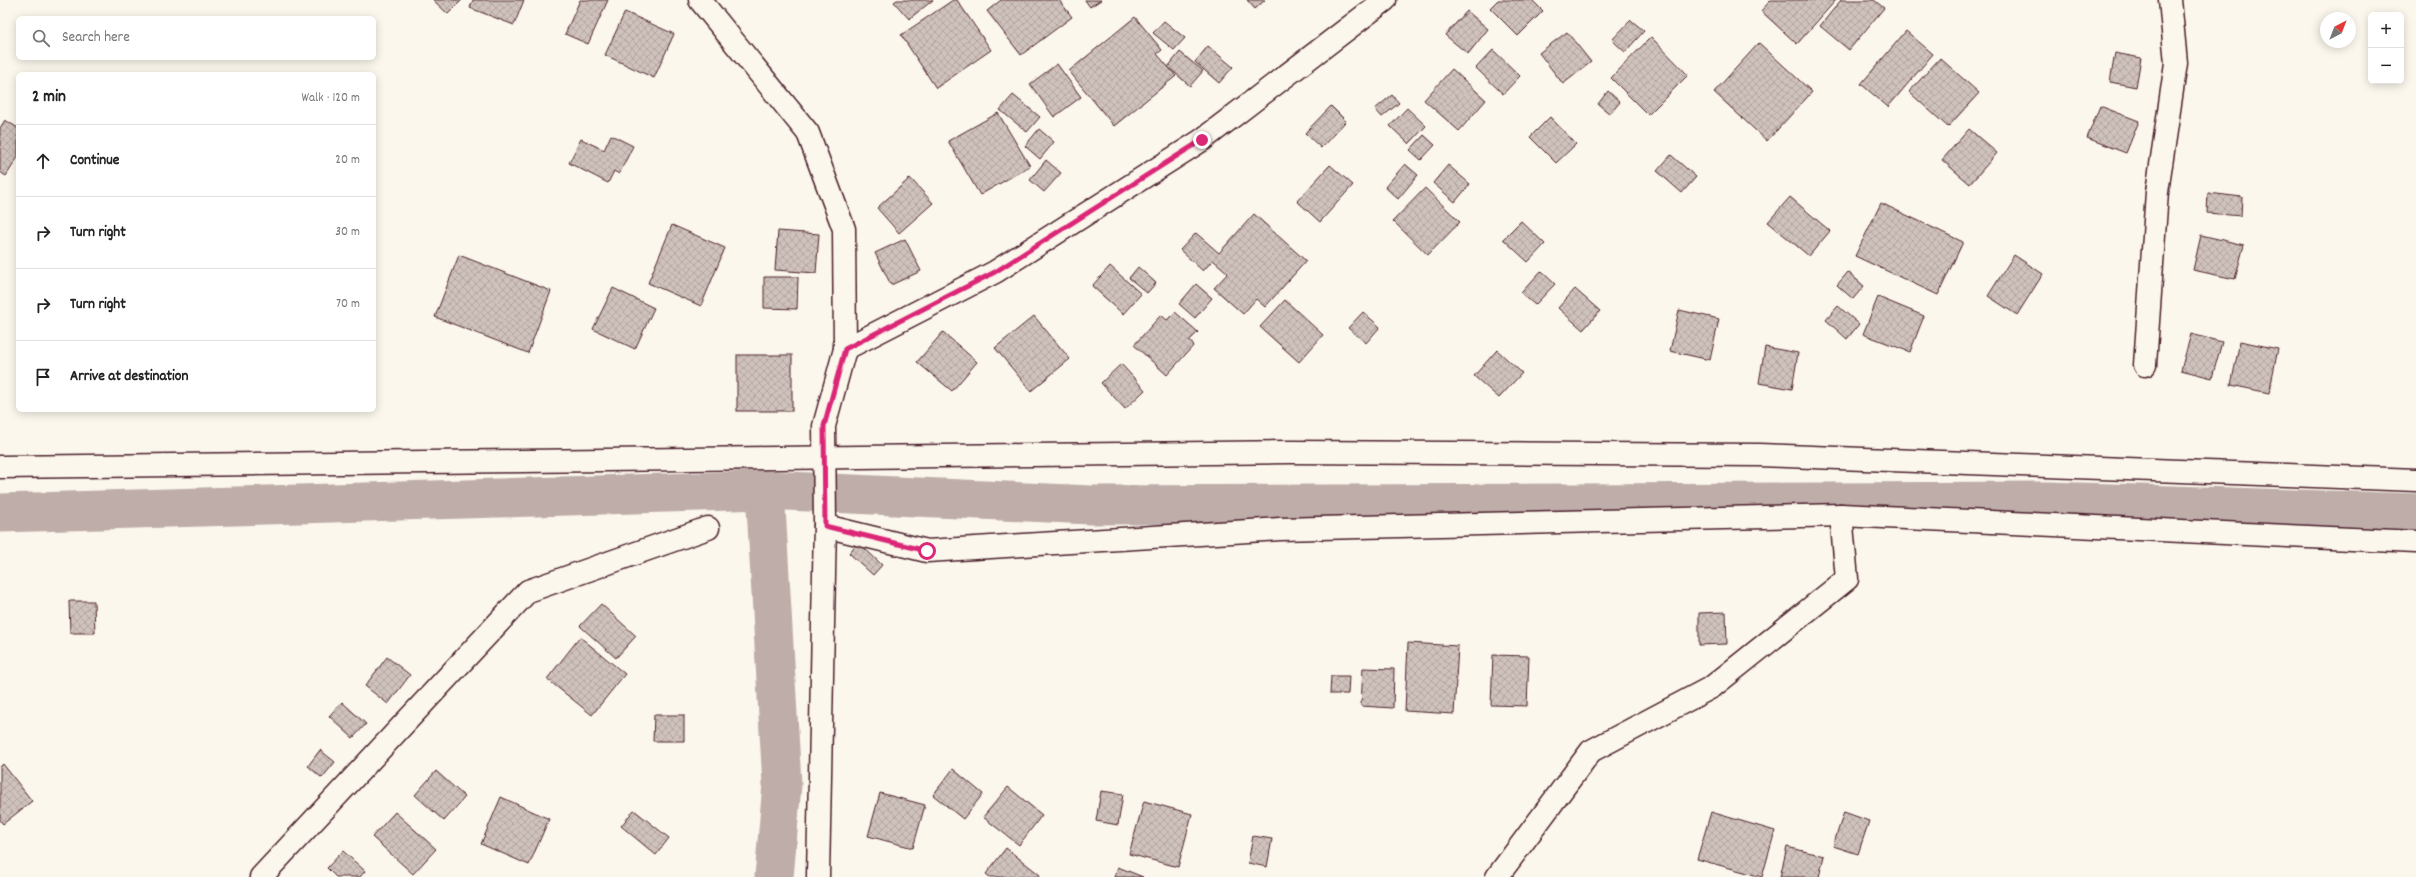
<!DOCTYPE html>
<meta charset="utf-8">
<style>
body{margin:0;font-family:Dekko,sans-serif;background:#f2f2f2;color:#222}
.controls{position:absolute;right:12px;top:12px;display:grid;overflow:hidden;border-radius:6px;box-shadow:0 2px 10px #0003}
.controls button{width:36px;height:36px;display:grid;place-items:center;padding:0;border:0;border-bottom:1px solid #e0e0e0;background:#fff;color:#222;font:20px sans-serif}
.compass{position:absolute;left:2320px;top:12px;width:36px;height:36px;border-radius:50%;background:#fff;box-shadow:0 2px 10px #0003;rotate:42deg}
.stop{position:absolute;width:12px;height:12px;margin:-9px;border:3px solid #db2777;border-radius:50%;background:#fff}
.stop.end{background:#db2777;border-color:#fff;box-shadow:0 1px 4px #0008}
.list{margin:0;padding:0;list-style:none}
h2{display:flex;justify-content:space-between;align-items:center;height:52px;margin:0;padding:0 16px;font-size:17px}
h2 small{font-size:13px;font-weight:400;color:#767676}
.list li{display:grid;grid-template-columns:26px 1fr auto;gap:12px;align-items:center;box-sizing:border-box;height:72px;padding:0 16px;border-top:1px solid #e0e0e0}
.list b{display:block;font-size:15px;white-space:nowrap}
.list em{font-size:13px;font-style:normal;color:#767676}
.icon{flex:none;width:22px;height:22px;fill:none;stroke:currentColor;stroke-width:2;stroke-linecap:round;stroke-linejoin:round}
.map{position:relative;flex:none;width:2416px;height:877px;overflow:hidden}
.search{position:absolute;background:#fff;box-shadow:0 2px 10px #0003;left:16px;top:16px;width:360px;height:44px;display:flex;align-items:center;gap:10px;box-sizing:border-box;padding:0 14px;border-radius:6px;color:#767676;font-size:15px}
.panel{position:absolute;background:#fff;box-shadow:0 2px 10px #0003;left:16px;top:72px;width:360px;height:340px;border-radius:6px}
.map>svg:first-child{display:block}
</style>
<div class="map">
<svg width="2416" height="877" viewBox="0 0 2416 877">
<defs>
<pattern id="building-cross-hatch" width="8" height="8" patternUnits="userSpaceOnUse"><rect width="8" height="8" fill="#cfc2bc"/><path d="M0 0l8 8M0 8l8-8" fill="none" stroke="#b3a6a2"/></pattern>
</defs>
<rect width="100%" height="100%" fill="#fbf7ec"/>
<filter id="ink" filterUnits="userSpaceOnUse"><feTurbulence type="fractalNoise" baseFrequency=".025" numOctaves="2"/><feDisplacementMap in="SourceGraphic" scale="8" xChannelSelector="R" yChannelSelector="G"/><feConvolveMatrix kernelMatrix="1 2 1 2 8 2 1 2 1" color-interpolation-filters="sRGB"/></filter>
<g filter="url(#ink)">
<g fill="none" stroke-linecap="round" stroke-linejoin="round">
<g stroke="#bfadaa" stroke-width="39">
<path d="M 765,490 L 782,784 L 774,877"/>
<path d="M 0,513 L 765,490 L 1091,505 L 2049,501 L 2416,513"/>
</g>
</g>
<g fill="url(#building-cross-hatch)" stroke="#4a1f2b">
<path d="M 433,0 L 462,0 L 448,14 Z"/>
<path d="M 473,0 L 524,0 L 514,25 L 470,8 Z"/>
<path d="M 580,0 L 608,0 L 588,44 L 565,34 Z"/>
<path d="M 897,0 L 933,0 L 909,19 L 894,2 Z"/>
<path d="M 953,0 L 957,0 L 991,50 L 936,88 L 901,35 Z"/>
<path d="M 1001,0 L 1059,0 L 1072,17 L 1021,55 L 987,11 Z"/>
<path d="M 1085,0 L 1101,0 L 1090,7 Z"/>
<path d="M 1247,0 L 1265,0 L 1255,9 Z"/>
<path d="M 1498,0 L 1532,0 L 1543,11 L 1518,36 L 1490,8 Z"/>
<path d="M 1771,0 L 1836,0 L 1797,44 L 1761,11 Z"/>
<path d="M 1841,0 L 1874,0 L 1884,8 L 1849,50 L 1820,26 Z"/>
<path d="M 1467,11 L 1488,29 L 1468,54 L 1445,35 Z"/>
<path d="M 625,12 L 674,34 L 654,78 L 605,55 Z"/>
<path d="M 1135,17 L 1162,50 L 1157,54 L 1176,76 L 1114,126 L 1069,71 Z"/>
<path d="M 1631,20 L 1644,31 L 1625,52 L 1612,40 Z"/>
<path d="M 1164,21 L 1185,38 L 1174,50 L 1153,33 Z"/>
<path d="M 1906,31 L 1933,54 L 1888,107 L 1861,84 Z"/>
<path d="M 1567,32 L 1591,62 L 1563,84 L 1539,53 Z"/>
<path d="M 1651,37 L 1688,75 L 1648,115 L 1611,78 Z"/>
<path d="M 1759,43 L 1812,92 L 1767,141 L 1714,92 Z"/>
<path d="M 1208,46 L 1233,67 L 1219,83 L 1195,62 Z"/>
<path d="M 1493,50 L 1520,76 L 1503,94 L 1476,68 Z"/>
<path d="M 1180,52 L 1203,71 L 1190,86 L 1168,67 Z"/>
<path d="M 2115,53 L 2141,58 L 2136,87 L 2110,82 Z"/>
<path d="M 1940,58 L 1979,93 L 1948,127 L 1909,92 Z"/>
<path d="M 1057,64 L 1081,97 L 1054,117 L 1030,84 Z"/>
<path d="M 1452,69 L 1486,100 L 1459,131 L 1424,100 Z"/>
<path d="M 1608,91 L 1620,102 L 1610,114 L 1598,104 Z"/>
<path d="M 1013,95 L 1040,117 L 1027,132 L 1000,110 Z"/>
<path d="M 1392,95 L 1399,103 L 1382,117 L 1375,109 Z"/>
<path d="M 1331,106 L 1346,121 L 1321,148 L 1305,133 Z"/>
<path d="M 2100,106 L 2139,121 L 2126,153 L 2087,138 Z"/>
<path d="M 1407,108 L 1426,126 L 1409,144 L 1390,126 Z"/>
<path d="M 998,113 L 1030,166 L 980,195 L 948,141 Z"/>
<path d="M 1550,117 L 1576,144 L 1556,163 L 1530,137 Z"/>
<path d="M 5,120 L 18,128 L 18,157 L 6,176 L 0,172 L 0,128 Z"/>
<path d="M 1039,129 L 1054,142 L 1040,159 L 1025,146 Z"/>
<path d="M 1969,129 L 1997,153 L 1970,184 L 1942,160 Z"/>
<path d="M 611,135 L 633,146 L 619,174 L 614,171 L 608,183 L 569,163 L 581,139 L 604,150 Z"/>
<path d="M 1424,135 L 1435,145 L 1421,160 L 1410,150 Z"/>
<path d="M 1671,155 L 1696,177 L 1682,193 L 1657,171 Z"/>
<path d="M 1046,160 L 1061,173 L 1044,192 L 1030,180 Z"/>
<path d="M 1405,164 L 1418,175 L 1398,199 L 1385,187 Z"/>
<path d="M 1330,165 L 1353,185 L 1320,222 L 1297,201 Z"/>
<path d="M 1448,165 L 1470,184 L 1455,202 L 1433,183 Z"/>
<path d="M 910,178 L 933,203 L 899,233 L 877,208 Z"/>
<path d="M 1425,188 L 1460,222 L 1428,255 L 1393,221 Z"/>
<path d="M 2208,193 L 2242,197 L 2241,216 L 2207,213 Z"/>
<path d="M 1790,197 L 1830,231 L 1809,256 L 1768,222 Z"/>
<path d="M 1881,203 L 1963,242 L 1938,295 L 1855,256 Z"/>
<path d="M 1254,214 L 1306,261 L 1265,307 L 1256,299 L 1243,314 L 1214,288 L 1228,273 L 1213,260 L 1203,271 L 1180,250 L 1196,233 L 1219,253 Z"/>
<path d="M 1521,221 L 1545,244 L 1528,262 L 1503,239 Z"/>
<path d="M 672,225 L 725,248 L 701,306 L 648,283 Z"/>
<path d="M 778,231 L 819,234 L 816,273 L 775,270 Z"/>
<path d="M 2201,235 L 2244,245 L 2235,279 L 2193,270 Z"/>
<path d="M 905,239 L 921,271 L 891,285 L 875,253 Z"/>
<path d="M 459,255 L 551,291 L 528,353 L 435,317 Z"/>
<path d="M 2014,255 L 2043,274 L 2017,315 L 1988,296 Z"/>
<path d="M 1110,266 L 1141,294 L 1123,314 L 1092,286 Z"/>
<path d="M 1138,267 L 1156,283 L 1147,293 L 1129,278 Z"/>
<path d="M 1541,271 L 1555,284 L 1535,305 L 1521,293 Z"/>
<path d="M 1848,272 L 1864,286 L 1853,299 L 1837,285 Z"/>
<path d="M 764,277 L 798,277 L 797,309 L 764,308 Z"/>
<path d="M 1196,284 L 1212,298 L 1195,318 L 1179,304 Z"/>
<path d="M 613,288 L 654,308 L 635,349 L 593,329 Z"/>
<path d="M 1575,289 L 1600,311 L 1583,330 L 1558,308 Z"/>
<path d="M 1878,297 L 1924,316 L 1910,352 L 1863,334 Z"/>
<path d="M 1285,300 L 1323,335 L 1299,362 L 1260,327 Z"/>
<path d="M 1838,306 L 1859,324 L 1847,339 L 1826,320 Z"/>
<path d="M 1679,310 L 1719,319 L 1710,360 L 1670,351 Z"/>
<path d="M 1175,312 L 1198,332 L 1189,341 L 1194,345 L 1167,375 L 1134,345 L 1161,315 L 1167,320 Z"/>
<path d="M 1363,312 L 1380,327 L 1366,343 L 1348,328 Z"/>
<path d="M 1034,316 L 1070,359 L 1031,391 L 995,348 Z"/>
<path d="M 943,332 L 977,362 L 952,391 L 917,362 Z"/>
<path d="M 2191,334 L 2222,342 L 2212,378 L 2181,370 Z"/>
<path d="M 2240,341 L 2278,349 L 2269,393 L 2231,385 Z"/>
<path d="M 1765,347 L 1798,353 L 1792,389 L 1759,383 Z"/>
<path d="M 1497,350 L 1522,373 L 1499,398 L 1474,376 Z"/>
<rect x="737" y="355" width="55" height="56"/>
<path d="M 1121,364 L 1145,390 L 1125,409 L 1101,383 Z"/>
<path d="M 858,542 L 882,565 L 873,575 L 849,553 Z"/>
<path d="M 69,601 L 94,601 L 95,633 L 70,633 Z"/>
<path d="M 601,604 L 636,636 L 616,658 L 580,626 Z"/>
<path d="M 1726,612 L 1727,644 L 1699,645 L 1699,613 Z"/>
<path d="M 580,637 L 625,674 L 592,715 L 547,679 Z"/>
<path d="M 1408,643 L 1458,646 L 1454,714 L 1405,711 Z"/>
<path d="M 1493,655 L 1529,656 L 1527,706 L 1491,705 Z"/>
<path d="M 387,657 L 410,675 L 388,704 L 365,686 Z"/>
<path d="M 1363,668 L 1394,669 L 1393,708 L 1361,706 Z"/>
<path d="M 1331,676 L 1349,676 L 1348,694 L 1330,694 Z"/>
<path d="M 342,702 L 366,724 L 353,738 L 329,716 Z"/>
<path d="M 654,715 L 684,715 L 684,741 L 653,741 Z"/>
<path d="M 320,750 L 335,762 L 322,778 L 308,766 Z"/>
<path d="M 3,764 L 32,801 L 3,824 L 0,820 L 0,767 Z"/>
<path d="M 953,769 L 983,794 L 963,819 L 933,795 Z"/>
<path d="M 436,771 L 465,797 L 444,821 L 415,795 Z"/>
<path d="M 1008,787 L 1042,815 L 1019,845 L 983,817 Z"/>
<path d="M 1101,791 L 1123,794 L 1118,825 L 1096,821 Z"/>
<path d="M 880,793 L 925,805 L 913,848 L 868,836 Z"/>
<path d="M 501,797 L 549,819 L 529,865 L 481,844 Z"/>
<path d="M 1144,801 L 1192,814 L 1178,867 L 1129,854 Z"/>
<path d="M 634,810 L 669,838 L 656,855 L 621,826 Z"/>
<path d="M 395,812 L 436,849 L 413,874 L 372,837 Z"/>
<path d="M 1711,812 L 1775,831 L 1762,877 L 1697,859 Z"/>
<path d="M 1844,812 L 1869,821 L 1858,854 L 1833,846 Z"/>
<path d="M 1253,836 L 1272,839 L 1267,867 L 1248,863 Z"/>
<path d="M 1787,847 L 1824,856 L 1819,877 L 1780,877 Z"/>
<path d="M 1006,848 L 1040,875 L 1039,877 L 990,877 L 986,874 Z"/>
<path d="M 343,851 L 365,871 L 360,877 L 336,877 L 327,868 Z"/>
<path d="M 1118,867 L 1143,877 L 1114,877 Z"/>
</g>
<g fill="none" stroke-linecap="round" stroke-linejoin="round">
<defs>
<g id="minor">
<path d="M 700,0 L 808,133 L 844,229 L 845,349 L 824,426 L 825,523 L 818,877"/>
<path d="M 845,349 L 995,272 L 1202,140 L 1385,0"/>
<path d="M 2145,365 L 2157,192 L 2176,63 L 2170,0"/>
<path d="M 0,467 L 1291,452 L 1759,455 L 2416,480"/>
<path d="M 825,526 L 927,551 L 1280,529 L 1841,515 L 2416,542"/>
<path d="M 261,877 L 528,591 L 708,528"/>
<path d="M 1497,877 L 1591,751 L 1712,687 L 1847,579 L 1841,515"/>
</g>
</defs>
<use href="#minor" stroke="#4a1f2b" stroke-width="25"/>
<use href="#minor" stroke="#fbf7ec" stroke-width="22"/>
</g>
</g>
<g fill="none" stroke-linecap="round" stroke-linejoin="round" filter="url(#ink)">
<path stroke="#db2777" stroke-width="5" d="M 927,551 L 825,526 L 824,426 L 845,349 L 995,272 L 1202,140"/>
</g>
</svg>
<div class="controls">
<button>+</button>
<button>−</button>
</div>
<svg class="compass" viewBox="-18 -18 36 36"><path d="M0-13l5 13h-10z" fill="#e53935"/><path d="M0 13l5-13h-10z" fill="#767676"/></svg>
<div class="stop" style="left:927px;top:551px"></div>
<div class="stop end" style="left:1202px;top:140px"></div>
<div class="search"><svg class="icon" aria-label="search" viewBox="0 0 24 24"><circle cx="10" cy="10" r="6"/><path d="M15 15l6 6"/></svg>Search here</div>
<section class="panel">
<h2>2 min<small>Walk · 120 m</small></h2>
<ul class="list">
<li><svg class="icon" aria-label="ahead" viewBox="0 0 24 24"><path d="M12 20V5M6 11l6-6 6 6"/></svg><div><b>Continue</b></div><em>20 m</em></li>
<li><svg class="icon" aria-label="right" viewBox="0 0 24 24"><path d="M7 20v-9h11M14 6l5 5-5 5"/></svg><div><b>Turn right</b></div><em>30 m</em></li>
<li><svg class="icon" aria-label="right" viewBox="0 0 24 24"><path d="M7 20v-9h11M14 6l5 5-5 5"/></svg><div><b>Turn right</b></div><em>70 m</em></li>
<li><svg class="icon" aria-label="arrive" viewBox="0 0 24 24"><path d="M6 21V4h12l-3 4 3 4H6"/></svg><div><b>Arrive at destination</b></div></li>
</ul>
</section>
</div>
